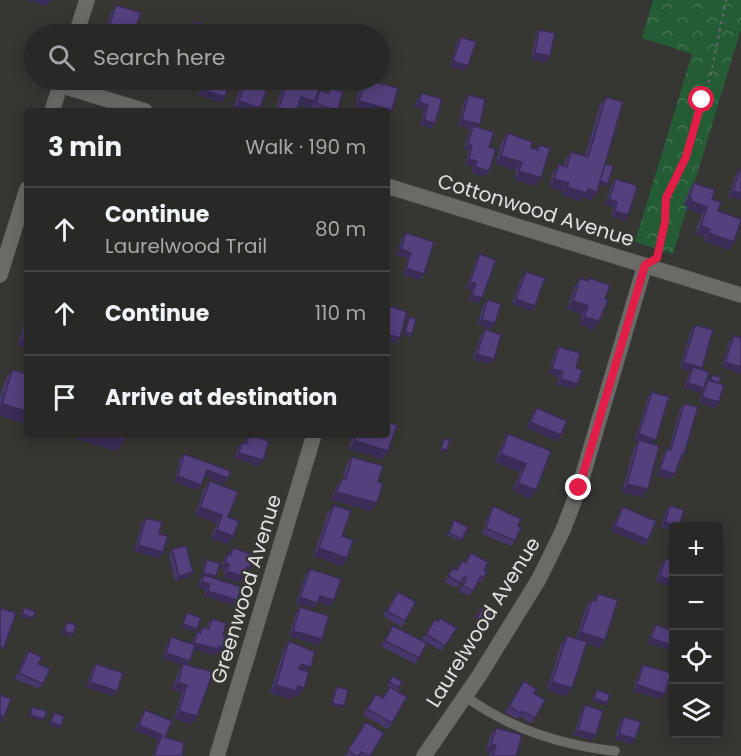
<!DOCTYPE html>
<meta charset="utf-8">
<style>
body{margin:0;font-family:Poppins,sans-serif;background:#30302e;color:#f1f3f6}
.controls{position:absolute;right:18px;bottom:18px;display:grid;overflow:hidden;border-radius:6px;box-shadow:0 3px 15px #0003}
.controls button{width:54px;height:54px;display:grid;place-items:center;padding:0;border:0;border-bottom:2px solid #444443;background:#282826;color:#f1f3f6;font:30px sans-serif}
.stop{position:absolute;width:18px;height:18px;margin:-14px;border:4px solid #e11d48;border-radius:50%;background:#fff}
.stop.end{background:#e11d48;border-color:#fff;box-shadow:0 2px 6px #0008}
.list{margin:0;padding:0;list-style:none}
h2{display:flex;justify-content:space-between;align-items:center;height:78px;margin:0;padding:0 24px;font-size:26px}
h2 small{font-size:20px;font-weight:400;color:#a5a6a7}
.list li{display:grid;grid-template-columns:39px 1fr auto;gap:18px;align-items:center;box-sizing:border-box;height:84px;padding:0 24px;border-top:2px solid #444443}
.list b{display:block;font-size:22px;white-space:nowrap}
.list p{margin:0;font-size:20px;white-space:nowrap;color:#a5a6a7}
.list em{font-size:20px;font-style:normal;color:#a5a6a7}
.icon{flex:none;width:33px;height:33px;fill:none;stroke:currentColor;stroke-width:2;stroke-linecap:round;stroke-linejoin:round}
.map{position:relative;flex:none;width:741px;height:756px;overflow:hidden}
.search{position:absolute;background:#282826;box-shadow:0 3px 15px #0003;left:24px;top:24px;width:366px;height:66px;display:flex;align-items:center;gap:15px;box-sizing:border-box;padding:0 21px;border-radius:33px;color:#a5a6a7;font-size:22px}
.panel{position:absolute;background:#282826;box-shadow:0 3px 15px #0003;left:24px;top:108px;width:366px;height:330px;border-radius:6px}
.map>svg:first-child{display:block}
</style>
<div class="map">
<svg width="741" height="756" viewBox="0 0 741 756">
<defs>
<pattern id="park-crowns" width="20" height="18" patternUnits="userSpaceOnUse" patternTransform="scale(1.5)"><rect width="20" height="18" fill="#245c36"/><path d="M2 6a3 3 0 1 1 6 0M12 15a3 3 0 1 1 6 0" fill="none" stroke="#447353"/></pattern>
</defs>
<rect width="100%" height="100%" fill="#363633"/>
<path fill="url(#park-crowns)" d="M 653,0 L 741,0 L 741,29 L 673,254 L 635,242 L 692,54 L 642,38 Z"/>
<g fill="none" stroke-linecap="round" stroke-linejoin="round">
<defs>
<path id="service" d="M 465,696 C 510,729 560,745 615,751"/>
<g id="minor">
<path d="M 217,756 L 314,435"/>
<path d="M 424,756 L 479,676 L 539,579 L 563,530 L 579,488 L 645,265"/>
</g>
<g id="tertiary">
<path d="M 60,85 L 145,111"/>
<path d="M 387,186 L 741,295"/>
</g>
<g id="secondary">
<path d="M 76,34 L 87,0"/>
<path d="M 52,111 L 62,80"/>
<path d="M 0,275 L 27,189"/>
</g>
</defs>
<use href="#service" stroke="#555452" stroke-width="10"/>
<use href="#minor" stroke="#555452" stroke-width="16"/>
<use href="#tertiary" stroke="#555452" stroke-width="16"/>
<use href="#secondary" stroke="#555452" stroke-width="16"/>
<path stroke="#6a6a67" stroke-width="2" stroke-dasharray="3 4.5" stroke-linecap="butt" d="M 658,254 L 666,198 L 686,157 L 710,78 L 726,0"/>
<use href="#service" stroke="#6a6a67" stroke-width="9"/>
<use href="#minor" stroke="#6a6a67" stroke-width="15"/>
<use href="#tertiary" stroke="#6a6a67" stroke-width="15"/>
<use href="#secondary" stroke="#6a6a67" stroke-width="15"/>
</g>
<g fill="#48376c">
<path d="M 116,5 L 133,34 L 104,34 L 111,13 Z"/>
<path d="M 195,22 L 214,34 L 189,34 Z"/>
<path d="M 539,30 L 550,56 L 546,62 L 531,59 L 536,35 Z"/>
<path d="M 461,37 L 464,71 L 450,66 L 457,42 Z"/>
<path d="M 151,80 L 189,80 L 184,86 L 171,82 L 168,87 Z"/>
<path d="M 205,80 L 230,80 L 221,102 L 198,95 L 202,83 Z"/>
<path d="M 243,80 L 270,80 L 260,108 L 259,111 L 239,111 L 233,109 Z"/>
<path d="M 285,80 L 322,80 L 318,93 L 320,90 L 327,93 L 331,88 L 337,111 L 319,111 L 312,108 L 313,104 L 309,109 L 298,105 L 296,111 L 275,111 Z"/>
<path d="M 364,80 L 392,110 L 389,116 L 387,115 L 387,111 L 371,111 L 355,106 L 361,84 Z"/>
<path d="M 422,93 L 442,99 L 432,128 L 420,125 L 425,110 L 415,107 L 418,98 Z"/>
<path d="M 468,95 L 478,127 L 489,147 L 489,171 L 485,176 L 472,173 L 473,167 L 465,164 L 469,151 L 464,149 L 470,131 L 471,129 L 459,126 L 464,101 Z"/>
<path d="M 606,97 L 605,164 L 608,184 L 606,186 L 599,184 L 597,192 L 591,200 L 583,197 L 581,201 L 562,195 L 563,191 L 549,187 L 553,172 L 559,164 L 564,166 L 565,160 L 571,152 L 585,156 L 600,105 Z"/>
<path d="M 508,133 L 531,148 L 536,149 L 539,145 L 535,186 L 514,179 L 516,170 L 495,164 L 502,141 Z"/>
<path d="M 740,169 L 741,169 L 741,200 L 729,197 L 736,174 Z"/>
<path d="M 616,179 L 628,215 L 625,221 L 611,216 L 614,207 L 605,205 L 612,184 Z"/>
<path d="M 694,183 L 712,199 L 718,211 L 729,250 L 704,241 L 705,237 L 695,234 L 702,214 L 686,209 L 687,206 L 684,205 L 689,191 Z"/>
<path d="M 406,233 L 420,280 L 403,274 L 408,258 L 397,255 L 402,238 Z"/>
<path d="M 480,254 L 482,298 L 478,303 L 469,300 L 472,290 L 466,288 L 476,260 Z"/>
<path d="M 526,272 L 535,306 L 532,311 L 512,304 L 522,277 Z"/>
<path d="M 580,278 L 587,280 L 589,278 L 593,329 L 579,325 L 582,314 L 567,309 L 575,286 Z"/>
<path d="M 487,300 L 495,323 L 491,329 L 478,325 L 483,305 Z"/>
<path d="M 27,314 L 27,348 L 18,345 Z"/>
<path d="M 695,325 L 700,370 L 705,384 L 708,380 L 709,381 L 712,375 L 719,384 L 715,408 L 699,403 L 703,389 L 700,393 L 684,388 L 690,371 L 680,368 L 691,330 Z"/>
<path d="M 485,329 L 494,359 L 490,364 L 473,359 L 481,335 Z"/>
<path d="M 741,335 L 741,374 L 722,367 L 730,341 L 734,336 L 739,338 Z"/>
<path d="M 559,347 L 576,368 L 574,389 L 557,384 L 559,377 L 549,374 L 555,352 Z"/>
<path d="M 12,370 L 27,374 L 27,424 L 0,416 L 0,396 L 5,380 Z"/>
<path d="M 652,392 L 653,444 L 648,489 L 642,497 L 622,492 L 634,448 L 639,441 L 635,440 L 648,397 Z"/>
<path d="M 684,404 L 684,454 L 681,460 L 680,459 L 675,474 L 671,479 L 657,475 L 663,455 L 667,449 L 669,450 L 680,409 Z"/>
<path d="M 537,408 L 561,435 L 557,441 L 527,428 L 533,413 Z"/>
<path d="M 508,434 L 551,451 L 530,498 L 513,491 L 520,472 L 495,462 L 503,442 Z"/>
<path d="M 237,435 L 251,435 L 263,460 L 259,466 L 235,458 L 238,448 L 242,443 L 245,444 L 247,438 Z"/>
<path d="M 352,435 L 387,435 L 388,451 L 383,459 L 349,449 Z"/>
<path d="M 184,454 L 228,478 L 224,484 L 204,476 L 201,485 L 197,490 L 175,482 L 180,459 Z"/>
<path d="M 352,457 L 371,511 L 331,500 L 337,486 L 343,478 L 346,465 Z"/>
<path d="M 210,481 L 228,517 L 228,544 L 211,538 L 217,523 L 195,515 L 204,489 Z"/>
<path d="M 334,505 L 342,536 L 341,566 L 313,556 L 328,513 Z"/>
<path d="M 493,506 L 518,526 L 515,541 L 511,546 L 482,534 L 490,512 Z"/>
<path d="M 670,506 L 679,526 L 674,526 L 674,531 L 661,527 L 666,511 Z"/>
<path d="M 623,507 L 648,540 L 645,545 L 611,531 L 619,513 Z"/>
<path d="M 146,518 L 159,534 L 163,552 L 159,558 L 134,551 L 142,523 Z"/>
<path d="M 454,520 L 462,539 L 460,541 L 447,535 Z"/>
<path d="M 233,548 L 247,574 L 245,573 L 244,577 L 240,582 L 223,577 L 225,570 L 221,569 L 224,559 L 228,554 L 229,554 Z"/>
<path d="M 172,549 L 193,572 L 189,578 L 175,581 L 169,554 Z"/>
<path d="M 471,553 L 484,570 L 484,578 L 480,583 L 478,582 L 469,596 L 459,591 L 463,584 L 461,582 L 457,588 L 445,582 L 453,568 L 456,570 L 462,561 L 465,562 Z"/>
<path d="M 665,559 L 674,562 L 656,582 L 661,565 Z"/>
<path d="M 207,560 L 215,578 L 233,605 L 204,596 L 206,590 L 198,587 L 200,580 L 203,576 L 201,576 L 205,562 Z"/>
<path d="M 310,569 L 334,600 L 330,606 L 318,602 L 313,608 L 296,603 L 306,574 Z"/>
<path d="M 398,592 L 405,621 L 402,627 L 383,616 Z"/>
<path d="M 598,594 L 605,640 L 600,648 L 586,643 L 567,696 L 547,690 L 561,644 L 567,636 L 576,639 L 586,607 L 592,600 L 594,600 Z"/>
<path d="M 300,607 L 318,645 L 289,636 L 296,613 Z"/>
<path d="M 482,608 L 496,612 L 488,626 L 475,620 Z"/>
<path d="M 212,619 L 223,636 L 224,647 L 220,653 L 216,652 L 214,655 L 194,649 L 187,665 L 191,724 L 174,719 L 182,693 L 172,690 L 178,672 L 183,665 L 162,658 L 168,643 L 171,637 L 192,644 L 194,637 L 197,632 L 199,633 L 202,627 L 207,628 L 208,624 Z"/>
<path d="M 435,620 L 457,628 L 441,651 L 422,639 Z"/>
<path d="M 656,625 L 672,645 L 669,650 L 648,643 L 652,631 Z"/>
<path d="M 393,626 L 419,658 L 415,664 L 381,646 Z"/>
<path d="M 289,641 L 307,672 L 304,688 L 298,696 L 294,695 L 291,699 L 270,693 L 284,649 Z"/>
<path d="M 29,651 L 38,664 L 43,684 L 39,689 L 15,679 L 25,656 Z"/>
<path d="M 96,664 L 117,691 L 113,696 L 86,687 L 92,670 Z"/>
<path d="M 643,665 L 665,694 L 661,699 L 633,691 L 640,670 Z"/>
<path d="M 393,676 L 402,682 L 397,691 L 392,723 L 388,729 L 363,715 L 376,694 L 383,698 L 390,687 L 387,685 Z"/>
<path d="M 524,681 L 534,693 L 535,718 L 531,723 L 519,716 L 517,719 L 505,712 Z"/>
<path d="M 337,687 L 342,708 L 331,705 L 335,689 Z"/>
<path d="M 585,705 L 596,735 L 592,740 L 574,735 L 581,711 Z"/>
<path d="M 145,710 L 165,737 L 182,756 L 153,756 L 158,740 L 135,730 L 142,715 Z"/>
<path d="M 624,717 L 632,744 L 615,739 L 620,722 Z"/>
<path d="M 366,722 L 370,756 L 345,756 Z"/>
<path d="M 496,728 L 516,756 L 489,756 L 490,753 L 486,752 L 490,736 Z"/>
</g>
<g fill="#3b2d58">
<path d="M 27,0 L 51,0 L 47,6 Z"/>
<path d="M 535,53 L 550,56 L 546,62 L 531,59 Z"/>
<path d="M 453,61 L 468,66 L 464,71 L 450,66 Z"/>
<path d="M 172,80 L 183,80 L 188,81 L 184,86 L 171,82 Z"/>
<path d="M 202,89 L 225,97 L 221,102 L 198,95 Z"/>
<path d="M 301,97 L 315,101 L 309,109 L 295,105 Z"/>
<path d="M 239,101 L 260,108 L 259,111 L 239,111 L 233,109 Z"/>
<path d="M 359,101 L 392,110 L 389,116 L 387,115 L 387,111 L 371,111 L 355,106 Z"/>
<path d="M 419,102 L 428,105 L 425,110 L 415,107 Z"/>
<path d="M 424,120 L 435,123 L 432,128 L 420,125 Z"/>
<path d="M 462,120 L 480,124 L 476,130 L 473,126 L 471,129 L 459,126 Z"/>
<path d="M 468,144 L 472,145 L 469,151 L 464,149 Z"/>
<path d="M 501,156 L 522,162 L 516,170 L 495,164 Z"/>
<path d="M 469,159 L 477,161 L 473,167 L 465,164 Z"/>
<path d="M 475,167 L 489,171 L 485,176 L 472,173 Z"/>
<path d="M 519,171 L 541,178 L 535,186 L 514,179 Z"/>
<path d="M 554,179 L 569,183 L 563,191 L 549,187 Z"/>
<path d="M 600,181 L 608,184 L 606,186 L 598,184 Z"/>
<path d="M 567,187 L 588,189 L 597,192 L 591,200 L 583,197 L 581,201 L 562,195 Z"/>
<path d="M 733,191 L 741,193 L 741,200 L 729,197 Z"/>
<path d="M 689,197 L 692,198 L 687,206 L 684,205 Z"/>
<path d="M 609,199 L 617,202 L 614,207 L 605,205 Z"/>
<path d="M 691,201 L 707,207 L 702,214 L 686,209 Z"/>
<path d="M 615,211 L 628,215 L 625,221 L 611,216 Z"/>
<path d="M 701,226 L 710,229 L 705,237 L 695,234 Z"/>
<path d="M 709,233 L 734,242 L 729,250 L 704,241 Z"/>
<path d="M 401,249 L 411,253 L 408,258 L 397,255 Z"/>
<path d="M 406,268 L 424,274 L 420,280 L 403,274 Z"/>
<path d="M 470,282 L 476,284 L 472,290 L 466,288 Z"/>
<path d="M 472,295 L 482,298 L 478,303 L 469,300 Z"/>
<path d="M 516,299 L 535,306 L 532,311 L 512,304 Z"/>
<path d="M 573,301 L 588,306 L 582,314 L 567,309 Z"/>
<path d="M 584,317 L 599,321 L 593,329 L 579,325 Z"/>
<path d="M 482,320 L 495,323 L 491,329 L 478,325 Z"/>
<path d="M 405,332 L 412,334 L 410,337 L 403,334 Z"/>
<path d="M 387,334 L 400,338 L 396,343 L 387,341 Z"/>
<path d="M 25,335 L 27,335 L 27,348 L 18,345 Z"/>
<path d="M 477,354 L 494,359 L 490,364 L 473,359 Z"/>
<path d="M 684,362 L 702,368 L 698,373 L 693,367 L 690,371 L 680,368 Z"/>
<path d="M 725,362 L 741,367 L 741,374 L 722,367 Z"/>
<path d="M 552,369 L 563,371 L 559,377 L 549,374 Z"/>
<path d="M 561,379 L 578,384 L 574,389 L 557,384 Z"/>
<path d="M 688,383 L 704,388 L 700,393 L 684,388 Z"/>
<path d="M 702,397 L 719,402 L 715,408 L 699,403 Z"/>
<path d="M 2,404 L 27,411 L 27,424 L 0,416 L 0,406 Z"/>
<path d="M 530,422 L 561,435 L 557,441 L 527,428 Z"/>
<path d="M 639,434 L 656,440 L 652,445 L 635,440 Z"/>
<path d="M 64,435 L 106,435 L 124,440 L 117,451 Z"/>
<path d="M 237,435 L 249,435 L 247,438 Z"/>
<path d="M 355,441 L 388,451 L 383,459 L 349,449 Z"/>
<path d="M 441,449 L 447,450 L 445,453 L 439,451 Z"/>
<path d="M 239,453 L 263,460 L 259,466 L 235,458 Z"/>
<path d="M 501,454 L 526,464 L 520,472 L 495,462 Z"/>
<path d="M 660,469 L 675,474 L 671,479 L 657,475 Z"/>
<path d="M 207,470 L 228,478 L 224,484 L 203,475 Z"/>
<path d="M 178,476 L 201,485 L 197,490 L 175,482 Z"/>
<path d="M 518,483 L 536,490 L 530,498 L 513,491 Z"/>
<path d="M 627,484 L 648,489 L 642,497 L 622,492 Z"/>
<path d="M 336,492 L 377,503 L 371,511 L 331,500 Z"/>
<path d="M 200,507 L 222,515 L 217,523 L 195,515 Z"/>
<path d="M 665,522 L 679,526 L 674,526 L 674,531 L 661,527 Z"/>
<path d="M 615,526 L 648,540 L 645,545 L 611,531 Z"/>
<path d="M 217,530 L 233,536 L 228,544 L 211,538 Z"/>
<path d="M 138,545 L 163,552 L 159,558 L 134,551 Z"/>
<path d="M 319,548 L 347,558 L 341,566 L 313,556 Z"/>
<path d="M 225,563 L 229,564 L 225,570 L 221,569 Z"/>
<path d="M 247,567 L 250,568 L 247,574 L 243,573 Z"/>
<path d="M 227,571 L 244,577 L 240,582 L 223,577 Z"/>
<path d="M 193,572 L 189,578 L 175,581 L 179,576 Z"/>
<path d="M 203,573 L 216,576 L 214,579 L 201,576 Z"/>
<path d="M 660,577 L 674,580 L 674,587 L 656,582 Z"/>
<path d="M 202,582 L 210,584 L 206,590 L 198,587 Z"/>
<path d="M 208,591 L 237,600 L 233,605 L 204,596 Z"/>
<path d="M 320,596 L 334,600 L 330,606 L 316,601 Z"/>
<path d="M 300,597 L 317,603 L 313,608 L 296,603 Z"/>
<path d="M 22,614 L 33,618 L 31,620 L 20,617 Z"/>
<path d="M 183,624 L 197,629 L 195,632 L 181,627 Z"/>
<path d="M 64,631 L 73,634 L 71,637 L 62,634 Z"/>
<path d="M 293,631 L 322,639 L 318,645 L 289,636 Z"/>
<path d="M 581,632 L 605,640 L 600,648 L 575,640 Z"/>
<path d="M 651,638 L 672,645 L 669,650 L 648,643 Z"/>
<path d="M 194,643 L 219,646 L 224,647 L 220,653 L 216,652 L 214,655 L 190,648 Z"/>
<path d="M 166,653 L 190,661 L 186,666 L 162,658 Z"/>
<path d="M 301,664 L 311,667 L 305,675 L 295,672 Z"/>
<path d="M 90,682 L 117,691 L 113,696 L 86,687 Z"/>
<path d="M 178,682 L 187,685 L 182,693 L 172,690 Z"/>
<path d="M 552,682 L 572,688 L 567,696 L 547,690 Z"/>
<path d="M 276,685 L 298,686 L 304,688 L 298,696 L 294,695 L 291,699 L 270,693 Z"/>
<path d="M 637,685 L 665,694 L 661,699 L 633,691 Z"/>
<path d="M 594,698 L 607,703 L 606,706 L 592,701 Z"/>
<path d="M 332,703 L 344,706 L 342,708 L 331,705 Z"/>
<path d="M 179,711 L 197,716 L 191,724 L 174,719 Z"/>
<path d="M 0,715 L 4,717 L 1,722 L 0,722 Z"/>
<path d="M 30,715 L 44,719 L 43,721 L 28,717 Z"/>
<path d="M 51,722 L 61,726 L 59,728 L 49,725 Z"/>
<path d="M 139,725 L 162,735 L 158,740 L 135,730 Z"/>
<path d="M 578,730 L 596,735 L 592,740 L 574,735 Z"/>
<path d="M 619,734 L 635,739 L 632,744 L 615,739 Z"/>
<path d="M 491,744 L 496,745 L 490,753 L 486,752 Z"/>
</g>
<g fill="#54407d" stroke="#3b2d58" stroke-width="1.5">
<path d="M 116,5 L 141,13 L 133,34 L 107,34 Z"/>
<path d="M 195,22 L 216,29 L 214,34 L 192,34 Z"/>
<path d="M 539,30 L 555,33 L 550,56 L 535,53 Z"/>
<path d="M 380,37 L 383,38 L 380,49 Z"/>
<path d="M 461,37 L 476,42 L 468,66 L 453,61 Z"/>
<path d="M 205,80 L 230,80 L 225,97 L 202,89 Z"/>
<path d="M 246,80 L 270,80 L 260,108 L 239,101 Z"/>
<path d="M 288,80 L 322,80 L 315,101 L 301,97 L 296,111 L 278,111 Z"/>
<path d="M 365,80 L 398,88 L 392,110 L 359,101 Z"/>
<path d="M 331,88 L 343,92 L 337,111 L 316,103 L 320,90 L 329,94 Z"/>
<path d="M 422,93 L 442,99 L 435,123 L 424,120 L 428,105 L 419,102 Z"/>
<path d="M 468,95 L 485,99 L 480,124 L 462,120 Z"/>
<path d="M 606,97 L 623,102 L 597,192 L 588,189 L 586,193 L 567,187 L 569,183 L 554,179 L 559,164 L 567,167 L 571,152 L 588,157 Z"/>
<path d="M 473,126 L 494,132 L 489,147 L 496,149 L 489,171 L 475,167 L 477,161 L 469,159 L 472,145 L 468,144 Z"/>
<path d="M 508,133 L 532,142 L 531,148 L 538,150 L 539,145 L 550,148 L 541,178 L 519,171 L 522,162 L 501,156 Z"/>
<path d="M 605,164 L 613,166 L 608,184 L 600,181 Z"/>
<path d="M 740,169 L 741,169 L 741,193 L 733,191 Z"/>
<path d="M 616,179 L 635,185 L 637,188 L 628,215 L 615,211 L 617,202 L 609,199 Z"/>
<path d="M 694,183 L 715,190 L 712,199 L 721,202 L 718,211 L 741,219 L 734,242 L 709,233 L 710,229 L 701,226 L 707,207 L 691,201 L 692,198 L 689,197 Z"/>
<path d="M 406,233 L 434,242 L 424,274 L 406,268 L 411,253 L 401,249 Z"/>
<path d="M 480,254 L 496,260 L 482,298 L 472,295 L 476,284 L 470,282 Z"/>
<path d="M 526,272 L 545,278 L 535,306 L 516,299 Z"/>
<path d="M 580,278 L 588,281 L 589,278 L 610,285 L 605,299 L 608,300 L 599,321 L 584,317 L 588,306 L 573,301 Z"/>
<path d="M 487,300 L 501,304 L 495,323 L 482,320 Z"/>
<path d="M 389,306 L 407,312 L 400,338 L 387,334 L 387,309 L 388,310 Z"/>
<path d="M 409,317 L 416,319 L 412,334 L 405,332 Z"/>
<path d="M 695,325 L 713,330 L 702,368 L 684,362 Z"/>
<path d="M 485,329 L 501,335 L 494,359 L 477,354 Z"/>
<path d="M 734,336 L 740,338 L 741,336 L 741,367 L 725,362 Z"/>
<path d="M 559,347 L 580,353 L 576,368 L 582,370 L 578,384 L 561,379 L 563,371 L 552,369 Z"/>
<path d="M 693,367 L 709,372 L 704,388 L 688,383 Z"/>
<path d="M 12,370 L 27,374 L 27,411 L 2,404 Z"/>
<path d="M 712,375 L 721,377 L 719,383 L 711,380 Z"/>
<path d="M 708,380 L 724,385 L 719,402 L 702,397 Z"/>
<path d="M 652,392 L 669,397 L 656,440 L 639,434 Z"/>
<path d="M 684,404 L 698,407 L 684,454 L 682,454 L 675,474 L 660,469 L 667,449 L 671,450 Z"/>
<path d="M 537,408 L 567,421 L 561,435 L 530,422 Z"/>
<path d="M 387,422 L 397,425 L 388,451 L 355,441 L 356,435 L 387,435 Z"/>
<path d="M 508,434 L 551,451 L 536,490 L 518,483 L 526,464 L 501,454 Z"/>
<path d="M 106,435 L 126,435 L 124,440 Z"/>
<path d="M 249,435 L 269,441 L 263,460 L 239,453 L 242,443 L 247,444 Z"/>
<path d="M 444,439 L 450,440 L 447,450 L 441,449 Z"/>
<path d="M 639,440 L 659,446 L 648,489 L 627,484 Z"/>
<path d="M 184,454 L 230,471 L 228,478 L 207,470 L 201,485 L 178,476 Z"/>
<path d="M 352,457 L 383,466 L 378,482 L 383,483 L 377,503 L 336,492 L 343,478 L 346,479 Z"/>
<path d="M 210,481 L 238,492 L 228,517 L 239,521 L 233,536 L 217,530 L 222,515 L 200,507 Z"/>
<path d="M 334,505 L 351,511 L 342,536 L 353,540 L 347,558 L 319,548 Z"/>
<path d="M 493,506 L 521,519 L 518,526 L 521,527 L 515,541 L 486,528 Z"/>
<path d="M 670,506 L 684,510 L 679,526 L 665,522 Z"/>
<path d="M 623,507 L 656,521 L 648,540 L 615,526 Z"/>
<path d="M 146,518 L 162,522 L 159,534 L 168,536 L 163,552 L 138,545 Z"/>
<path d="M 454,520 L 468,527 L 462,539 L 449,533 Z"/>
<path d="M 186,546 L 193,572 L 179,576 L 172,549 Z"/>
<path d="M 233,548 L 252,554 L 250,568 L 247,567 L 244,577 L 227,571 L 229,564 L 225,563 L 228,554 L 231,555 Z"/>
<path d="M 471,553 L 488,562 L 484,570 L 487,572 L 484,578 L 481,576 L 473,591 L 463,586 L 467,578 L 464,577 L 460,583 L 448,576 L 453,568 L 457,570 L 462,561 L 466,563 Z"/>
<path d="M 665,559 L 674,562 L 674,580 L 660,577 Z"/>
<path d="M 207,560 L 220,563 L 216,576 L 203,573 Z"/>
<path d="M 310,569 L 341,579 L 334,600 L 320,596 L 317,603 L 300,597 Z"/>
<path d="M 204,575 L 241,587 L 237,600 L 208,591 L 210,584 L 202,582 Z"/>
<path d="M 398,592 L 416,602 L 405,621 L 387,611 Z"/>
<path d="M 598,594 L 618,600 L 605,640 L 581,632 L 592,600 L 596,601 Z"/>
<path d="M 484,605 L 496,612 L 490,624 L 477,617 Z"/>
<path d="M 300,607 L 329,616 L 322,639 L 293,631 Z"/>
<path d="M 0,608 L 16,613 L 4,648 L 0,647 Z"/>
<path d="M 24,608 L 35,611 L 33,618 L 22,614 Z"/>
<path d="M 187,613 L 201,618 L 197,629 L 183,624 Z"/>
<path d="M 440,618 L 457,628 L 445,646 L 426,634 L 435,620 L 438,622 Z"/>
<path d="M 212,619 L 226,623 L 223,636 L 226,637 L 224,647 L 219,646 L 218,649 L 194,643 L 197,632 L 201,633 L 202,627 L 209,629 Z"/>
<path d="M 67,622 L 76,625 L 73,634 L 64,631 Z"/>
<path d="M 656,625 L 674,631 L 674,642 L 672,645 L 651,638 Z"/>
<path d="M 393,626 L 427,643 L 419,658 L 385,641 Z"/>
<path d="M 567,636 L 587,642 L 572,688 L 552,682 Z"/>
<path d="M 171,637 L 195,645 L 190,661 L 166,653 Z"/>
<path d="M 289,641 L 315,652 L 311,667 L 301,664 L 299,669 L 309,672 L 304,688 L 298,686 L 296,691 L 276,685 Z"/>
<path d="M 29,651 L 42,657 L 38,664 L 50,669 L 43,684 L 19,673 Z"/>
<path d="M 96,664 L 123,673 L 117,691 L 90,682 Z"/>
<path d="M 183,664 L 213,672 L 197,716 L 179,711 L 187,685 L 178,682 Z"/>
<path d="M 643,665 L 671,673 L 665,694 L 637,685 Z"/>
<path d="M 393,676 L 402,682 L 399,688 L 389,682 Z"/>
<path d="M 524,681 L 536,689 L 534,693 L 545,700 L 535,718 L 522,711 L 521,714 L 509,706 Z"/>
<path d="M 337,687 L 348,690 L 344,706 L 332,703 Z"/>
<path d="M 390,687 L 407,697 L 392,723 L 367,709 L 376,694 L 383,698 Z"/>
<path d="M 597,690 L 610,694 L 607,703 L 594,698 Z"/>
<path d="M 0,695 L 11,699 L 4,717 L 0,715 Z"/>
<path d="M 585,705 L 603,711 L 596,735 L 578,730 Z"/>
<path d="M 32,707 L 47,711 L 44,719 L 30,715 Z"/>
<path d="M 145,710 L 172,721 L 165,737 L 184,743 L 182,756 L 154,756 L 162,735 L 139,725 Z"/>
<path d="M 54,713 L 64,716 L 61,726 L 51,722 Z"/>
<path d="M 624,717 L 641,722 L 635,739 L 619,734 Z"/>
<path d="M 366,722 L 384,733 L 370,756 L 368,756 L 361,752 L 359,756 L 357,756 L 348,750 Z"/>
<path d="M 496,728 L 522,735 L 516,756 L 493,756 L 496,745 L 491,744 Z"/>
</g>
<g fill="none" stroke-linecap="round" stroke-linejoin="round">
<path stroke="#e11d48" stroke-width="8" d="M 579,488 L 645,265 L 657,258 L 665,222 L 666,198 L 686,157 L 702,100"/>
</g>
<g text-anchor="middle" stroke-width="5" stroke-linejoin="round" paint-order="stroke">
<g font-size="20" fill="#e1e1df" stroke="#363633">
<text transform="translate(536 210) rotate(17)" y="7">Cottonwood Avenue</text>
<text transform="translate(246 589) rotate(-73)" y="7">Greenwood Avenue</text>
<text transform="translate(483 622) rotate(-58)" y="7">Laurelwood Avenue</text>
</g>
</g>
</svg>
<div class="controls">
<button>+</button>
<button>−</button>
<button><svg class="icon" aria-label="locate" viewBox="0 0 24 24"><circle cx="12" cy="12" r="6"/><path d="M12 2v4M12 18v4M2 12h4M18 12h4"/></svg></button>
<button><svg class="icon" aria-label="layers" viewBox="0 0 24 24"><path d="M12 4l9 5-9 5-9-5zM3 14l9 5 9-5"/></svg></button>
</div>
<div class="stop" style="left:702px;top:100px"></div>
<div class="stop end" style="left:579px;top:488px"></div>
<div class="search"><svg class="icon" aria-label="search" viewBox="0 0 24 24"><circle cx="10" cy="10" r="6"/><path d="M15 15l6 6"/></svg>Search here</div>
<section class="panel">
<h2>3 min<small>Walk · 190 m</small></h2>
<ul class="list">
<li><svg class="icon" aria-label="ahead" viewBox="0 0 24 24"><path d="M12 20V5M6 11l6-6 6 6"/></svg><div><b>Continue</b><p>Laurelwood Trail</p></div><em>80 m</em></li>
<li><svg class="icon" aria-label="ahead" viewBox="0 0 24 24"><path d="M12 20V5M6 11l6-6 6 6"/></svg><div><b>Continue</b></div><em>110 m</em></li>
<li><svg class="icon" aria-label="arrive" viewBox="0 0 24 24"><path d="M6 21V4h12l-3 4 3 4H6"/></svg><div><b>Arrive at destination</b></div></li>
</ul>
</section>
</div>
